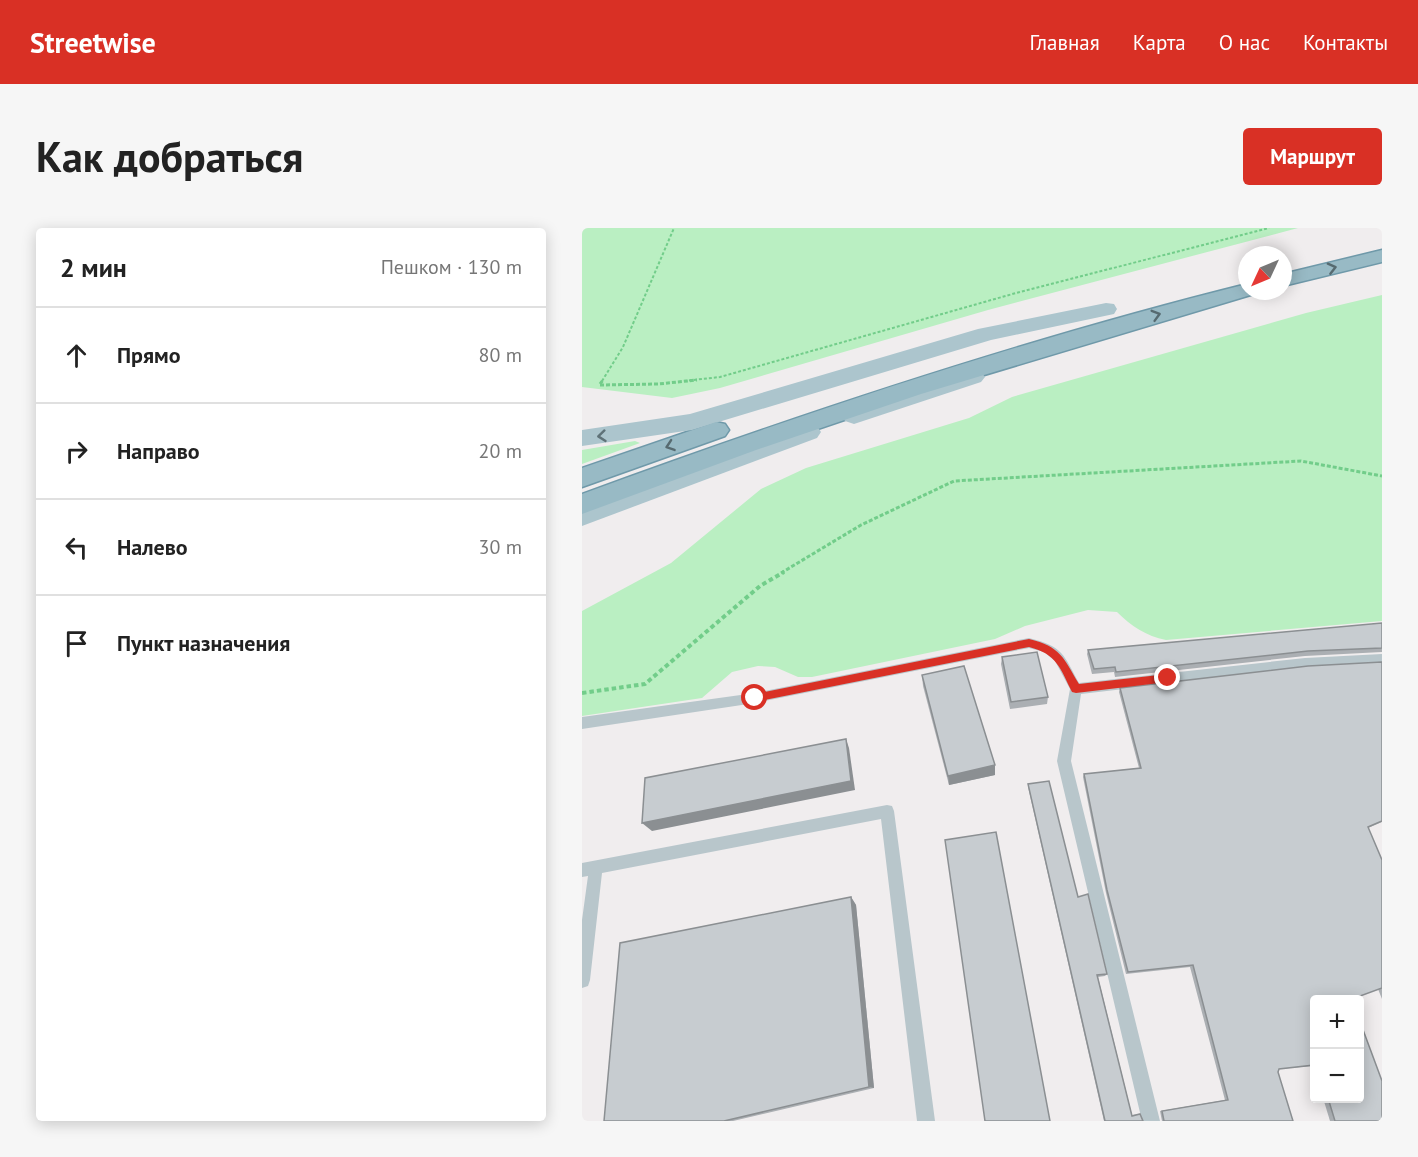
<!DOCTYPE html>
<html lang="ru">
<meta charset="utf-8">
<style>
body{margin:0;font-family:"PT Sans",sans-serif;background:#f6f6f6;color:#222}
.controls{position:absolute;right:18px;bottom:18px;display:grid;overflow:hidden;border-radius:6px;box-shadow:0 3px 15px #0003}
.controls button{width:54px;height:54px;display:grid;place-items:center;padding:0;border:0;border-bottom:2px solid #e0e0e0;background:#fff;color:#222;font:30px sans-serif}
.compass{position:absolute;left:656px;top:18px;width:54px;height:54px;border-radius:50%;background:#fff;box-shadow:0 3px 15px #0003;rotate:226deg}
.stop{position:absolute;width:18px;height:18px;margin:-14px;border:4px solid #d93025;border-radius:50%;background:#fff}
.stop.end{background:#d93025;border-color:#fff;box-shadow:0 2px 6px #0008}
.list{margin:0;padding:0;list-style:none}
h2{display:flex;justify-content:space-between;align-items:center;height:78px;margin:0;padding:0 24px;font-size:26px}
h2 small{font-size:20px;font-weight:400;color:#767676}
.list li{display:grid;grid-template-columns:39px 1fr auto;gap:18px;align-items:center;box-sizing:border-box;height:96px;padding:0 24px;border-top:2px solid #e0e0e0}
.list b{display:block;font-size:22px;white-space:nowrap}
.list em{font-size:20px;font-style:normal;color:#767676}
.icon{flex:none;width:33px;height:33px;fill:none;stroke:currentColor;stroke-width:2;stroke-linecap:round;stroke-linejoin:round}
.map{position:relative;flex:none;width:800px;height:893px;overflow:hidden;border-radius:6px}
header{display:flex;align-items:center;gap:36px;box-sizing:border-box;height:84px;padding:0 30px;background:#d93025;color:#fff}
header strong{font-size:28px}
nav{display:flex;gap:33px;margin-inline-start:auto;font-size:21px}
.intro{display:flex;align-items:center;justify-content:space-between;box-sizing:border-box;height:144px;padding:0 36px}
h1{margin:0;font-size:42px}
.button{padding:15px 27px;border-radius:6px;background:#d93025;color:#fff;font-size:21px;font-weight:700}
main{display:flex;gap:36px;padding:0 36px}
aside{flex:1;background:#fff;border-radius:6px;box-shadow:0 3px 15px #0003}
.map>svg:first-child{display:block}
</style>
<header>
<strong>Streetwise</strong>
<nav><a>Главная</a><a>Карта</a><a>О нас</a><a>Контакты</a></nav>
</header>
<div class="intro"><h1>Как добраться</h1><a class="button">Маршрут</a></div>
<main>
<aside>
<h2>2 мин<small>Пешком · 130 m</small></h2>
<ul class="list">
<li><svg class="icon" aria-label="ahead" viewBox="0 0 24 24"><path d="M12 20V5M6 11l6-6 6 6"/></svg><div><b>Прямо</b></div><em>80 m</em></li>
<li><svg class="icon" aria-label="right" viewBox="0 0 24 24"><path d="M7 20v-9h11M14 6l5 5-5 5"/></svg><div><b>Направо</b></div><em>20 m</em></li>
<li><svg class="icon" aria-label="left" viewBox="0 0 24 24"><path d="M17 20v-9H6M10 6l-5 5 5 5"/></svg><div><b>Налево</b></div><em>30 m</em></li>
<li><svg class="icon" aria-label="arrive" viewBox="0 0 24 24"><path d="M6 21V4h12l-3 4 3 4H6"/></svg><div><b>Пункт назначения</b></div></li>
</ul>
</aside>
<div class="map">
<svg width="800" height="893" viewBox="0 0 800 893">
<rect width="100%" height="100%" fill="#f0edee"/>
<g fill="#baefc2">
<path d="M 0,0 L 716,0 L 406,82 L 138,160 L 90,170 L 0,159 Z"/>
<path d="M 800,67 L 800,393 L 584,412 C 564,408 549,398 535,384 L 506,382 L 443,398 L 413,411 L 230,449 L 216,449 L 193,439 L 176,438 L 150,444 L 120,470 L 0,488 L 0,383 L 89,335 L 179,261 L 224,240 L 387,190 L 430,169 L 724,85 Z"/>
<path d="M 53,213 L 58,215 L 0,236 L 0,222 Z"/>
</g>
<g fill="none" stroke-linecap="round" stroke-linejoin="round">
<defs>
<g id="trunk">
<path d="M 800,22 L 800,34 L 701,58 L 701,46 Z"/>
<path d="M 665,56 L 665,63 L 675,63 L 672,66 L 339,166 L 174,222 L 0,286 L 0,266 C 218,186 440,112 665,56 Z"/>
<path d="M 134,194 L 143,196 L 147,202 L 143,208 L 0,259 L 0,240 Z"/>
</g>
</defs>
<use href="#trunk" stroke="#6f99a9" stroke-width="3"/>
<g stroke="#72cd8a" stroke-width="2" stroke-dasharray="3 2" stroke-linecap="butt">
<path d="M 20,153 L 41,119 L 92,0"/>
<path d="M 102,153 L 138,149 L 434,65 L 687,0"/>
</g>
<g stroke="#72cd8a" stroke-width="3" stroke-dasharray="4 2" stroke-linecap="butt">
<path d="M 18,156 L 21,152"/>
<path d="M 18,157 L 76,156 L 115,152"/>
<path d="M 199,345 L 279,297 L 372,253 L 719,233 L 800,248"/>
</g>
<path stroke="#72cd8a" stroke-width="4" stroke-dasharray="4.5 3" stroke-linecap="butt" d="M 0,465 L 63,456 L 178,358 L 202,344"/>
<g fill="#b8c6cb" fill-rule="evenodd">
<path d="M 447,410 C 482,419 481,426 497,455 L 723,430 L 800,426 L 800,436 L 723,440 L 499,466 L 489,533 L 578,893 L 560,893 L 475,533 L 488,461 L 473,433 L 462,424 L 447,420 L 173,475 L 0,501 L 0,489 L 173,465 Z"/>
<path d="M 305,577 L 310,578 L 312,583 L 353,893 L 335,893 L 299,591 L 20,645 L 8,752 L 6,758 L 0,760 L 0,692 L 6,648 L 0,649 L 0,635 Z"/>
</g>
<g fill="#acc5cd" fill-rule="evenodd">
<path d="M 524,75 L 532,76 L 535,81 L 532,86 L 409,112 L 110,202 L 0,218 L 0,202 L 108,186 L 396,101 Z"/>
<path d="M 391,142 L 399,144 L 403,149 L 399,154 L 272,196 L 263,193 L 260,188 L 263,183 Z"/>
<path d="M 226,196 L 235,198 L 239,204 L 235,210 L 0,298 L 0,277 Z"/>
</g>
<use href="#trunk" fill="#98bac5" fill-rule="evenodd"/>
</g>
<g fill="#abafb3">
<path d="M 800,395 L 800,424 L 723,428 L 533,449 L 532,444 L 510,446 L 505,426 L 506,422 Z"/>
<path d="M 420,429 L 466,469 L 465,476 L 428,481 L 419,436 Z"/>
<path d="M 800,434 L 800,594 L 786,600 L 800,632 L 800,771 L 796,761 L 732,771 L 732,845 L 730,838 L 697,841 L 696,844 L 711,893 L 580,893 L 578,883 L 643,872 L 608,739 L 544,746 L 524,665 L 501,549 L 502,546 L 557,540 L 537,464 L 538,460 Z"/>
<path d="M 340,447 L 413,547 L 367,557 L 341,458 Z"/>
<path d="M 446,556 L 496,669 L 525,746 L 523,748 L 516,749 L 550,887 L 558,886 L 561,893 L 522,893 L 446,559 Z"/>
<path d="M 269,669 L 274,677 L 292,860 L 151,893 L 22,893 Z"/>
<path d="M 741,870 L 777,870 L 800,893 L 748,893 Z"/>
</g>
<g fill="#8b8f92">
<path d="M 264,511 L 267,520 L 273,562 L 70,603 L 60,595 Z"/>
<path d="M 413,537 L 413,547 L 367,557 L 366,548 Z"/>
<path d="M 269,669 L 274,677 L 292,860 L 287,859 Z"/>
</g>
<g fill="#c7ccd0" stroke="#8b8f92" stroke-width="1.5">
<path d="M 800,395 L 800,420 L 726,423 L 534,444 L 533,439 L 512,441 L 506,422 Z"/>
<path d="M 455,424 L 466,469 L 429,474 L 420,429 Z"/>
<path d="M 800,434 L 800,593 L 786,599 L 800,632 L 800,760 L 770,771 L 732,771 L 732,837 L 697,841 L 696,844 L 711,893 L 582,893 L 580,883 L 646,872 L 611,737 L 546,744 L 525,662 L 502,546 L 559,540 L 538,460 L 726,438 Z"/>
<path d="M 382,438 L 413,537 L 366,548 L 340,447 Z"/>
<path d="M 264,511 L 269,553 L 60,595 L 63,550 Z"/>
<path d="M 467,553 L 496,669 L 506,666 L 525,746 L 515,747 L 550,888 L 558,886 L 561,893 L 523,893 L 446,556 Z"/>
<path d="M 414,604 L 468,893 L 403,893 L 363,612 Z"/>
<path d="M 269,669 L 287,859 L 142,893 L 22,893 L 38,715 Z"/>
<path d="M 777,791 L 800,853 L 800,893 L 753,893 L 746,870 L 777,870 Z"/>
</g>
<defs><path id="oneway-chevron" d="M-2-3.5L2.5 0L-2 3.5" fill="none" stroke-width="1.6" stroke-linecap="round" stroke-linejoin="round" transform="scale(1.5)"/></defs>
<g stroke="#566a70">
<use href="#oneway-chevron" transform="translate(750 40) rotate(-14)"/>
<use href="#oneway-chevron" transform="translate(574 87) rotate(-16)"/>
<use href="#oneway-chevron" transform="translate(88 218) rotate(161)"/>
</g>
<use stroke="#5f7278" href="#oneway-chevron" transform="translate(20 208) rotate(174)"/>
<path fill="#d93025" d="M 447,411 C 479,419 481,429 497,456 L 586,446 L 590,450 L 586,454 L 494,465 L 490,464 C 478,440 475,426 447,419 L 173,474 L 168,470 L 173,466 Z"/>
</svg>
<div class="controls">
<button>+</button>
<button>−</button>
</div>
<svg class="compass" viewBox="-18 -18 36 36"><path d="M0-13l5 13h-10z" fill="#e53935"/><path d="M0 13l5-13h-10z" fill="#767676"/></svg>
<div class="stop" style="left:173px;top:470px"></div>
<div class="stop end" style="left:586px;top:450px"></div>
</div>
</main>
